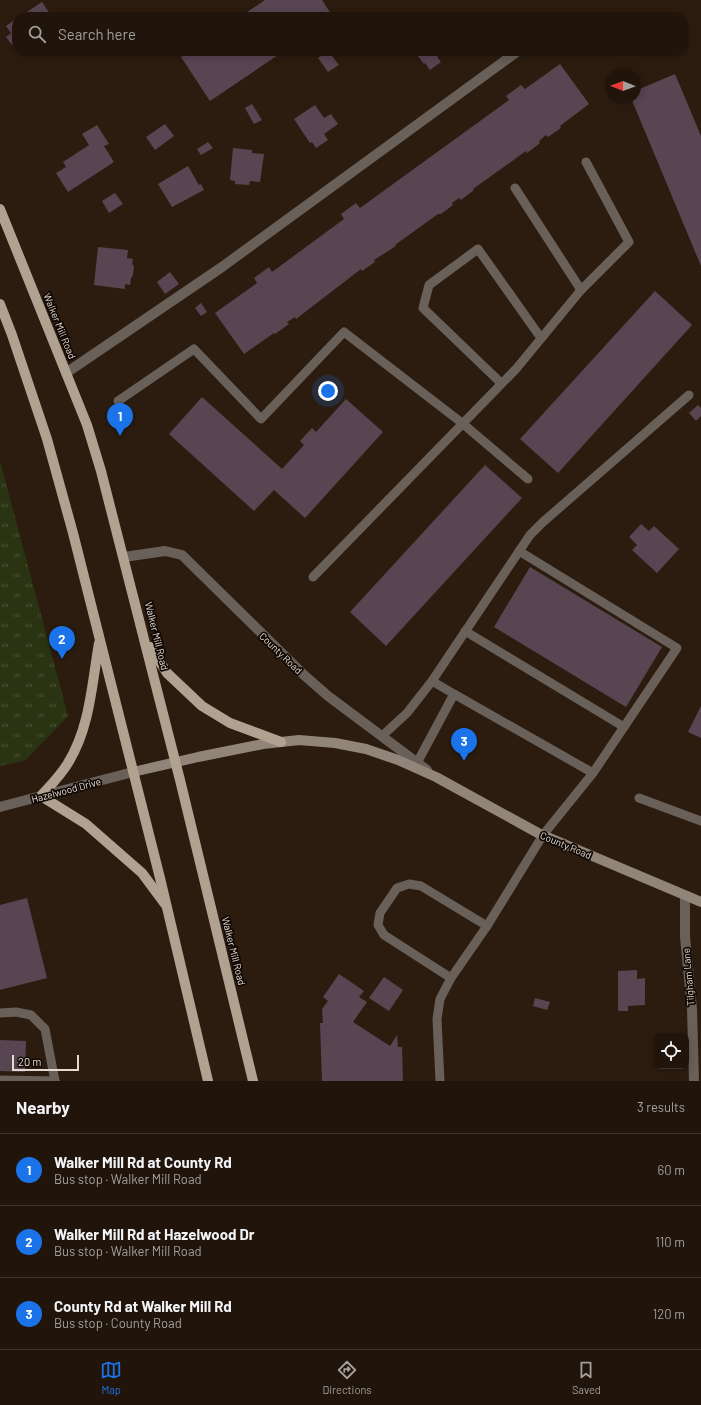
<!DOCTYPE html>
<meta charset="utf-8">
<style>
body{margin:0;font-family:Barlow,sans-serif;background:#291e14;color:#f1f3f6}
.controls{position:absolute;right:12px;bottom:12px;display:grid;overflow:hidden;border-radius:8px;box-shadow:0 2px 10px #0003}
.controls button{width:36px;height:36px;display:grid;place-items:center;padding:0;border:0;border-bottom:1px solid #3e342c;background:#21150b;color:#f1f3f6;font:20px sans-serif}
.compass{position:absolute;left:605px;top:68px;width:36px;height:36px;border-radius:50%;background:#21150b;box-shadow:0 2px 10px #0003;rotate:271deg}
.scale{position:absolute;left:12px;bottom:10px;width:67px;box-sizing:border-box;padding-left:4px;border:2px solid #e5dad1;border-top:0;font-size:11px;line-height:14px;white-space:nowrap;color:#e5dad1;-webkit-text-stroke:3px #0f0804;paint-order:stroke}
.you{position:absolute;left:328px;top:391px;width:14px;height:14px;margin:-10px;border:3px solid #fff;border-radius:50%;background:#1a73e8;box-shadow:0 0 0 6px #1a73e833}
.badge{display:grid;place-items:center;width:26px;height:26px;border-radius:50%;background:#1a73e8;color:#fff;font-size:13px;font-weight:700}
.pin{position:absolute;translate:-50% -33px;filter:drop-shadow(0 1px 2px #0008)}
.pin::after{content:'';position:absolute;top:21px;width:14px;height:12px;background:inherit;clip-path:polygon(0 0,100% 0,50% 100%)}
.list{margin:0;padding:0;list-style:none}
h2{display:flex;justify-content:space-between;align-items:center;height:52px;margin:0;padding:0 16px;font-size:17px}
h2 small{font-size:13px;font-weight:400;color:#a29f9d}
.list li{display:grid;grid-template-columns:26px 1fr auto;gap:12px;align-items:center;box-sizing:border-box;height:72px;padding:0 16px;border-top:1px solid #3e342c}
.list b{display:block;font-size:15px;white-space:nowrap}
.list p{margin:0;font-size:13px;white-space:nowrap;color:#a29f9d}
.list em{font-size:13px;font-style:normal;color:#a29f9d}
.icon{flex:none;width:22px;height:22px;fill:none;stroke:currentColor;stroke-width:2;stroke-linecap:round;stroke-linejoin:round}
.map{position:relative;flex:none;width:701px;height:1081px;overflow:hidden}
.search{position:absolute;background:#21150b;box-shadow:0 2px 10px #0003;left:12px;right:12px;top:12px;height:44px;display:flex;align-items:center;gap:10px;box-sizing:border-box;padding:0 14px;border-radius:16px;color:#a29f9d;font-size:15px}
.sheet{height:268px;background:#21150b}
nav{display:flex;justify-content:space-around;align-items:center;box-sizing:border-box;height:56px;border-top:1px solid #3e342c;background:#21150b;font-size:11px;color:#a29f9d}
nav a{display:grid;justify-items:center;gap:2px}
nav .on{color:#1a73e8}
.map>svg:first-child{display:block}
</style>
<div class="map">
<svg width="701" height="1081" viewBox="0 0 701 1081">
<defs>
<pattern id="grass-tufts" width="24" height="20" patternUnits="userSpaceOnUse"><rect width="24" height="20" fill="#2a3412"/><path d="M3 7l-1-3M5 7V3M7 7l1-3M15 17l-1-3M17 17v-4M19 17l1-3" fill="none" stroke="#495133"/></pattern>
</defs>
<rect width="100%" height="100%" fill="#2c1c0f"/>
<path fill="url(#grass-tufts)" d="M 0,461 L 68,716 L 26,760 L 0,766 Z"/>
<g fill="#584552">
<path d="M 265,0 L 322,0 L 333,17 L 240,17 Z"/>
<path d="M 42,2 L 52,17 L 19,17 Z"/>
<path d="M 17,18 L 17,41 L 12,45 L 6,37 L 11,33 L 6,26 Z"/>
<path d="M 189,51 L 284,51 L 210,101 L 181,57 Z"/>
<path d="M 328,51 L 339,65 L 328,72 L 318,58 Z"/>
<path d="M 414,51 L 445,51 L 437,57 L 441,62 L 430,70 L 425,63 L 424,64 Z"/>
<path d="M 560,64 L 589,104 L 560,126 L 561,128 L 548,137 L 546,135 L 539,141 L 540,143 L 527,153 L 526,151 L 473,189 L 474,190 L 461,200 L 459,198 L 452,203 L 453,205 L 441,214 L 438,214 L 395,245 L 396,246 L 374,260 L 375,262 L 362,271 L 361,269 L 296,319 L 295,317 L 287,322 L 289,324 L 275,334 L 274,333 L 244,354 L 215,313 L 257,283 L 254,278 L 269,267 L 272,272 L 344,219 L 341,214 L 356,203 L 360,208 L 509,100 L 506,96 L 521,85 L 525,89 Z"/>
<path d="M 675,74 L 701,136 L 701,266 L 631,98 L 635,98 L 635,91 Z"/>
<path d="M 252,104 L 262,120 L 254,124 L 245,108 Z"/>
<path d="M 315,105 L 324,118 L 331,114 L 338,124 L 324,134 L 328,140 L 316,148 L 312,142 L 310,143 L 294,119 Z"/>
<path d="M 165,124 L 174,136 L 155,150 L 146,137 Z"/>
<path d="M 97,125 L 109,144 L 104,146 L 114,162 L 68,192 L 56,173 L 66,167 L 63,162 L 89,145 L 82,134 Z"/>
<path d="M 208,142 L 213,148 L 201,155 L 197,149 Z"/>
<path d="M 233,148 L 252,150 L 252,153 L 264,154 L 260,182 L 250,181 L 249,185 L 235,184 L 235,181 L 230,180 Z"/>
<path d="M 188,166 L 199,185 L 201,184 L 204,190 L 172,207 L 158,184 Z"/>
<path d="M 115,193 L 123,204 L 109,213 L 102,201 Z"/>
<path d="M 98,247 L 128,250 L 127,258 L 133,259 L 132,264 L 134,266 L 133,275 L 131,278 L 130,285 L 125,284 L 125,289 L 94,285 Z"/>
<path d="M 170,272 L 179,284 L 165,294 L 157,282 Z"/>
<path d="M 655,291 L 692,325 L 558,473 L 520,439 Z"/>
<path d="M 201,303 L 207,312 L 201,316 L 195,308 Z"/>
<path d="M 202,397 L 282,469 L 304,445 L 300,441 L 312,428 L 316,432 L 346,399 L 383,432 L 305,518 L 274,490 L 254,511 L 169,434 Z"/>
<path d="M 698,405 L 701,408 L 701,416 L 696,421 L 689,413 Z"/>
<path d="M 485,465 L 522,498 L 386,646 L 350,612 Z"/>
<path d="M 641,524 L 649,531 L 654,526 L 679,549 L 657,573 L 632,550 L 637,545 L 629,537 Z"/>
<path d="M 530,567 L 662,647 L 626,707 L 494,627 Z"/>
<path d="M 701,706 L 701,738 L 688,732 Z"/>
<path d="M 27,898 L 47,978 L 0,990 L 0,905 Z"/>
<path d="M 637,970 L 637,979 L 645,978 L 645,1005 L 628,1006 L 628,1011 L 618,1011 L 618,971 Z"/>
<path d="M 339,974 L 364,991 L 359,997 L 367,1002 L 353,1022 L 390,1046 L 397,1035 L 398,1047 L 402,1047 L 403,1081 L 322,1081 L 320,1023 L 323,1023 L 322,1009 L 328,1001 L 323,997 Z"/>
<path d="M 384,977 L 403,990 L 389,1011 L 369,998 Z"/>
<path d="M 535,998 L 550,1002 L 547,1010 L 533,1006 Z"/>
<path d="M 0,1040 L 26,1041 L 25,1072 L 0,1071 Z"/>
</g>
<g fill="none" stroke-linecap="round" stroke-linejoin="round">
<g stroke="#686059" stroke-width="9">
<path d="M 515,188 L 581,290"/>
<path d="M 501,383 L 423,308 L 429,285 L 478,249 L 541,338"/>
<path d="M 118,401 L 194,349 L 261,419 L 344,332 L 462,423 L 528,479"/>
<path d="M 519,551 L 677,648 L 593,773"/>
<path d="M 313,577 L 516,369 L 581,290 L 629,242 L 586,162"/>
<path d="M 465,631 L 624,727"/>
<path d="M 432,681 L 454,694"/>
<path d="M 382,736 L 407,713 L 432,681 L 530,535 L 543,522 L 689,395"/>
<path d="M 417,763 L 454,694 L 593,773 L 543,835 L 487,926 L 451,978 L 440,999 L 437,1019 L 440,1081"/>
<path d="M 639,798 L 701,821"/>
<path d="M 451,978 L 384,935 L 378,925 L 380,913 L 397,888 L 409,884 L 421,886 L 487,926"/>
<path d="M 0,1013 L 16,1012 L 31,1015 L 45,1029 L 55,1081"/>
<path d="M 0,1080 L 55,1081"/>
</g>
<g stroke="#686059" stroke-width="10">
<path d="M 66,373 L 222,267 L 518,51"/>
<path d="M 124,557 L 165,551 L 182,555 L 304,675 L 328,696 L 427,770"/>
<path d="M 0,807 L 133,772"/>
<path d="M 685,896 L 685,937 L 692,1009 L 694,1081"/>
</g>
<path stroke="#918579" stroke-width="10" d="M 133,772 L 198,757 L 263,744 L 299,740 L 335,743 L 366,749 L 398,760 L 436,777 L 538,833 L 701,902"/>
<g stroke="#b1a191" stroke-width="10">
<path d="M 0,209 L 87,425 L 101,471 L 180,780 L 253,1081"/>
<path d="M 0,304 L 12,335 L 47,439 L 73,533 L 160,878 L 208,1081"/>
<path d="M 99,643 C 92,683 90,728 68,763 C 61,775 50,786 41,796 L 86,824 L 142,873 L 165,904"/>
<path d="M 150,647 L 167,673 L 202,706 L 230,723 L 281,742"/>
</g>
</g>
<g text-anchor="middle" stroke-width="3.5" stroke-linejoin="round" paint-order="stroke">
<g font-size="10" fill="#e5dad1" stroke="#0f0804">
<text transform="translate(60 326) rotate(68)" y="4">Walker Mill Road</text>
<text transform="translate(157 636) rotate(76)" y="4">Walker Mill Road</text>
<text transform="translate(281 653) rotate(44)" y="4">County Road</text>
<text transform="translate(66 790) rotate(-15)" y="4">Hazelwood Drive</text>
<text transform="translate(566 845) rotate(23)" y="4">County Road</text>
<text transform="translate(234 951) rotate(76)" y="4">Walker Mill Road</text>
<text transform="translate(688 977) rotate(-95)" y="4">Tilgham Lane</text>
</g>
</g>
</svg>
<div class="controls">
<button><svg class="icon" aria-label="locate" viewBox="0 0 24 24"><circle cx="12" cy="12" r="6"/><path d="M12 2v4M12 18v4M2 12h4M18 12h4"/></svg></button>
</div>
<svg class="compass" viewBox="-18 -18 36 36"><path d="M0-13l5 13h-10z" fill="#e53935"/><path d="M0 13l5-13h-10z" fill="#a29f9d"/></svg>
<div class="scale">20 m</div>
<div class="you"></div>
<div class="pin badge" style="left:120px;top:436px">1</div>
<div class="pin badge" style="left:62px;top:659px">2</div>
<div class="pin badge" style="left:464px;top:761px">3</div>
<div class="search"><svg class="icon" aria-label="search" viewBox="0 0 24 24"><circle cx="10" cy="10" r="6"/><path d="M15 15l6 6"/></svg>Search here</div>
</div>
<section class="sheet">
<h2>Nearby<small>3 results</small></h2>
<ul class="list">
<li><span class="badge">1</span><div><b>Walker Mill Rd at County Rd</b><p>Bus stop · Walker Mill Road</p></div><em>60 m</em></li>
<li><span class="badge">2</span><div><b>Walker Mill Rd at Hazelwood Dr</b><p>Bus stop · Walker Mill Road</p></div><em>110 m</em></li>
<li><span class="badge">3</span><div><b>County Rd at Walker Mill Rd</b><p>Bus stop · County Road</p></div><em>120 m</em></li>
</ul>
</section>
<nav>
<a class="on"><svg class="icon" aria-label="map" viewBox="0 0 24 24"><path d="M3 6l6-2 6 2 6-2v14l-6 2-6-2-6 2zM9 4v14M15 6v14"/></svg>Map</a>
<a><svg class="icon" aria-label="directions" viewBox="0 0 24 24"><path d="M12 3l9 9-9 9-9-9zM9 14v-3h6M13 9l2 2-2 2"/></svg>Directions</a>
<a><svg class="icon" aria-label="saved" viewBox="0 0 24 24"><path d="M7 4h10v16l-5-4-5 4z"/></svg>Saved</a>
</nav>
